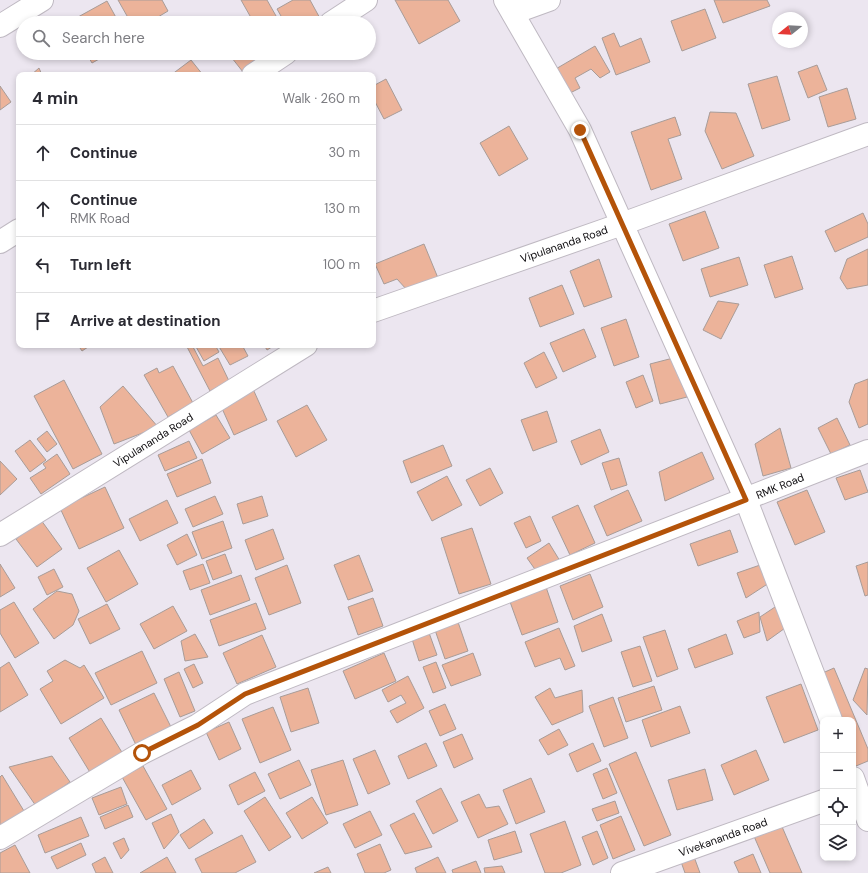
<!DOCTYPE html>
<meta charset="utf-8">
<style>
body{margin:0;font-family:"DM Sans",sans-serif;background:#f2f2f3;color:#2b2b33}
.controls{position:absolute;right:12px;bottom:12px;display:grid;overflow:hidden;border-radius:8px;box-shadow:0 2px 6px #0003}
.controls button{width:36px;height:36px;display:grid;place-items:center;padding:0;border:0;border-bottom:1px solid #e1e1e2;background:#fff;color:#2b2b33;font:20px sans-serif}
.compass{position:absolute;left:772px;top:12px;width:36px;height:36px;border-radius:50%;background:#fff;box-shadow:0 2px 6px #0003;rotate:252deg}
.stop{position:absolute;width:12px;height:12px;margin:-9px;border:3px solid #b45309;border-radius:50%;background:#fff}
.stop.end{background:#b45309;border-color:#fff;box-shadow:0 1px 4px #0008}
.list{margin:0;padding:0;list-style:none}
h2{display:flex;justify-content:space-between;align-items:center;height:52px;margin:0;padding:0 16px;font-size:17px}
h2 small{font-size:13px;font-weight:400;color:#7c7c81}
.list li{display:grid;grid-template-columns:26px 1fr auto;gap:12px;align-items:center;box-sizing:border-box;height:56px;padding:0 16px;border-top:1px solid #e1e1e2}
.list b{display:block;font-size:15px;white-space:nowrap}
.list p{margin:0;font-size:13px;white-space:nowrap;color:#7c7c81}
.list em{font-size:13px;font-style:normal;color:#7c7c81}
.icon{flex:none;width:22px;height:22px;fill:none;stroke:currentColor;stroke-width:2;stroke-linecap:round;stroke-linejoin:round}
.map{position:relative;flex:none;width:868px;height:873px;overflow:hidden}
.search{position:absolute;background:#fff;box-shadow:0 2px 6px #0003;left:16px;top:16px;width:360px;height:44px;display:flex;align-items:center;gap:10px;box-sizing:border-box;padding:0 14px;border-radius:22px;color:#7c7c81;font-size:15px}
.panel{position:absolute;background:#fff;box-shadow:0 2px 6px #0003;left:16px;top:72px;width:360px;height:276px;border-radius:8px}
.map>svg:first-child{display:block}
</style>
<div class="map">
<svg width="868" height="873" viewBox="0 0 868 873">
<rect width="100%" height="100%" fill="#ece6f0"/>
<g fill="#ecb39a" stroke="#a89c98">
<path d="M 118,0 L 162,0 L 168,11 L 148,23 L 131,23 Z"/>
<path d="M 241,0 L 267,0 L 280,23 L 254,23 Z"/>
<path d="M 293,0 L 310,0 L 322,22 L 285,23 L 277,9 Z"/>
<path d="M 395,0 L 448,0 L 460,21 L 419,44 Z"/>
<path d="M 714,0 L 767,0 L 770,6 L 723,23 Z"/>
<path d="M 107,1 L 119,23 L 70,23 L 69,22 Z"/>
<path d="M 705,9 L 716,38 L 682,51 L 671,21 Z"/>
<path d="M 614,33 L 620,47 L 641,38 L 650,62 L 616,75 L 602,38 Z"/>
<path d="M 595,46 L 610,72 L 600,78 L 591,69 L 575,78 L 580,88 L 568,94 L 554,70 Z"/>
<path d="M 86,53 L 110,53 L 92,63 Z"/>
<path d="M 228,53 L 262,53 L 264,56 L 243,72 Z"/>
<path d="M 191,60 L 203,75 L 171,75 Z"/>
<path d="M 817,65 L 827,90 L 808,98 L 798,72 Z"/>
<path d="M 39,68 L 42,75 L 31,75 Z"/>
<path d="M 777,76 L 790,120 L 762,129 L 748,84 Z"/>
<path d="M 386,79 L 402,110 L 384,119 L 373,98 L 373,86 Z"/>
<path d="M 0,86 L 11,102 L 0,110 Z"/>
<path d="M 847,88 L 856,119 L 828,127 L 819,97 Z"/>
<path d="M 710,112 L 736,113 L 754,156 L 722,169 L 705,131 Z"/>
<path d="M 675,117 L 681,135 L 668,139 L 682,179 L 651,190 L 631,132 Z"/>
<path d="M 509,126 L 528,159 L 499,176 L 480,143 Z"/>
<path d="M 705,211 L 719,248 L 683,261 L 669,224 Z"/>
<path d="M 863,213 L 868,224 L 868,237 L 835,252 L 825,231 Z"/>
<path d="M 424,244 L 438,278 L 407,290 L 397,279 L 384,284 L 375,264 Z"/>
<path d="M 868,249 L 868,285 L 847,289 L 840,278 L 847,259 Z"/>
<path d="M 792,256 L 803,289 L 775,298 L 764,265 Z"/>
<path d="M 739,257 L 748,285 L 710,297 L 701,269 Z"/>
<path d="M 599,259 L 612,297 L 584,307 L 570,271 Z"/>
<path d="M 562,285 L 574,314 L 540,327 L 529,298 Z"/>
<path d="M 718,301 L 739,304 L 721,339 L 703,330 Z"/>
<path d="M 626,319 L 639,357 L 614,366 L 601,328 Z"/>
<path d="M 584,329 L 596,357 L 563,372 L 550,343 Z"/>
<path d="M 78,345 L 91,345 L 82,351 Z"/>
<path d="M 186,345 L 192,345 L 203,366 L 218,358 L 229,381 L 210,391 Z"/>
<path d="M 195,345 L 215,345 L 219,352 L 204,361 Z"/>
<path d="M 218,345 L 242,345 L 248,356 L 230,365 Z"/>
<path d="M 264,345 L 275,345 L 267,350 Z"/>
<path d="M 544,352 L 557,378 L 536,388 L 524,363 Z"/>
<path d="M 677,357 L 687,397 L 660,404 L 650,364 Z"/>
<path d="M 173,366 L 193,403 L 168,417 L 144,375 L 157,368 L 159,373 Z"/>
<path d="M 643,375 L 653,401 L 636,408 L 626,382 Z"/>
<path d="M 868,379 L 868,424 L 859,428 L 849,402 L 855,384 Z"/>
<path d="M 64,380 L 102,454 L 73,469 L 34,396 Z"/>
<path d="M 123,386 L 158,427 L 114,444 L 100,407 Z"/>
<path d="M 253,389 L 267,420 L 234,435 L 220,404 Z"/>
<path d="M 307,405 L 327,440 L 296,457 L 277,421 Z"/>
<path d="M 547,411 L 557,442 L 533,451 L 521,420 Z"/>
<path d="M 216,415 L 230,438 L 202,454 L 189,430 Z"/>
<path d="M 837,418 L 850,445 L 831,454 L 818,428 Z"/>
<path d="M 780,428 L 791,468 L 763,476 L 755,444 Z"/>
<path d="M 600,429 L 609,452 L 581,465 L 571,441 Z"/>
<path d="M 47,431 L 57,444 L 47,452 L 37,439 Z"/>
<path d="M 30,440 L 46,460 L 30,472 L 15,451 Z"/>
<path d="M 189,441 L 197,458 L 165,471 L 158,455 Z"/>
<path d="M 443,445 L 452,466 L 411,483 L 403,461 Z"/>
<path d="M 702,452 L 714,479 L 665,501 L 659,472 Z"/>
<path d="M 57,454 L 70,474 L 41,494 L 30,478 L 46,468 L 43,464 Z"/>
<path d="M 619,458 L 627,485 L 611,490 L 602,463 Z"/>
<path d="M 202,459 L 211,483 L 177,497 L 167,474 Z"/>
<path d="M 0,461 L 17,479 L 0,495 Z"/>
<path d="M 490,468 L 503,493 L 480,506 L 466,480 Z"/>
<path d="M 860,470 L 868,492 L 845,500 L 836,478 Z"/>
<path d="M 447,476 L 462,505 L 432,521 L 417,492 Z"/>
<path d="M 105,487 L 124,528 L 79,549 L 60,508 Z"/>
<path d="M 628,490 L 642,521 L 607,536 L 594,506 Z"/>
<path d="M 807,490 L 825,532 L 795,545 L 777,502 Z"/>
<path d="M 215,496 L 223,514 L 193,527 L 185,509 Z"/>
<path d="M 262,496 L 268,516 L 243,524 L 237,504 Z"/>
<path d="M 167,500 L 178,523 L 140,541 L 129,519 Z"/>
<path d="M 578,505 L 595,543 L 570,555 L 552,517 Z"/>
<path d="M 530,516 L 541,541 L 526,548 L 514,523 Z"/>
<path d="M 41,520 L 62,549 L 37,567 L 16,539 Z"/>
<path d="M 223,521 L 232,548 L 202,559 L 192,532 Z"/>
<path d="M 472,528 L 491,584 L 459,594 L 441,538 Z"/>
<path d="M 273,529 L 284,559 L 256,570 L 245,540 Z"/>
<path d="M 730,530 L 738,552 L 698,566 L 690,544 Z"/>
<path d="M 187,534 L 197,555 L 177,565 L 167,545 Z"/>
<path d="M 549,543 L 560,561 L 539,575 L 527,558 Z"/>
<path d="M 119,550 L 138,584 L 106,602 L 87,568 Z"/>
<path d="M 225,554 L 232,573 L 213,580 L 206,561 Z"/>
<path d="M 359,555 L 373,591 L 348,600 L 334,565 Z"/>
<path d="M 868,562 L 868,595 L 865,596 L 856,566 Z"/>
<path d="M 0,564 L 15,588 L 0,597 Z"/>
<path d="M 203,564 L 210,583 L 190,590 L 183,571 Z"/>
<path d="M 763,564 L 769,583 L 746,598 L 737,573 Z"/>
<path d="M 287,565 L 301,603 L 269,615 L 255,578 Z"/>
<path d="M 54,569 L 63,587 L 47,595 L 38,577 Z"/>
<path d="M 590,574 L 603,607 L 573,620 L 560,586 Z"/>
<path d="M 241,575 L 250,600 L 210,615 L 201,590 Z"/>
<path d="M 546,587 L 558,622 L 522,635 L 509,599 Z"/>
<path d="M 57,591 L 72,594 L 79,611 L 73,625 L 54,639 L 33,609 Z"/>
<path d="M 373,598 L 383,626 L 358,635 L 348,607 Z"/>
<path d="M 14,602 L 39,643 L 15,658 L 0,633 L 0,610 Z"/>
<path d="M 256,603 L 266,629 L 219,646 L 210,620 Z"/>
<path d="M 781,603 L 788,626 L 767,641 L 760,617 Z"/>
<path d="M 107,604 L 120,629 L 90,644 L 78,619 Z"/>
<path d="M 173,606 L 187,631 L 154,649 L 140,624 Z"/>
<path d="M 759,612 L 760,632 L 744,638 L 737,621 Z"/>
<path d="M 602,614 L 612,641 L 582,652 L 574,626 Z"/>
<path d="M 458,622 L 468,651 L 445,659 L 435,630 Z"/>
<path d="M 559,628 L 575,666 L 565,670 L 560,658 L 535,667 L 525,642 Z"/>
<path d="M 428,630 L 437,655 L 419,661 L 411,636 Z"/>
<path d="M 665,630 L 678,669 L 657,677 L 643,637 Z"/>
<path d="M 195,634 L 208,657 L 185,661 L 181,641 Z"/>
<path d="M 726,634 L 733,654 L 695,668 L 688,649 Z"/>
<path d="M 262,635 L 276,667 L 237,684 L 223,653 Z"/>
<path d="M 640,646 L 652,681 L 633,687 L 621,652 Z"/>
<path d="M 142,651 L 157,683 L 111,705 L 95,673 Z"/>
<path d="M 384,653 L 396,681 L 355,699 L 343,671 Z"/>
<path d="M 473,653 L 481,675 L 451,686 L 442,665 Z"/>
<path d="M 65,660 L 80,668 L 84,665 L 104,698 L 61,724 L 40,689 L 53,681 L 47,671 Z"/>
<path d="M 9,662 L 28,695 L 0,712 L 0,668 Z"/>
<path d="M 436,662 L 446,688 L 433,693 L 423,667 Z"/>
<path d="M 194,664 L 203,683 L 193,688 L 184,669 Z"/>
<path d="M 834,668 L 868,749 L 868,761 L 856,766 L 853,759 L 853,720 L 837,720 L 818,675 Z"/>
<path d="M 865,668 L 868,669 L 867,715 L 853,700 Z"/>
<path d="M 179,672 L 195,711 L 180,717 L 164,679 Z"/>
<path d="M 408,676 L 424,708 L 397,723 L 390,711 L 406,703 L 401,695 L 388,702 L 382,690 Z"/>
<path d="M 801,684 L 818,730 L 784,743 L 766,697 Z"/>
<path d="M 654,686 L 662,710 L 626,722 L 618,698 Z"/>
<path d="M 308,688 L 319,723 L 291,732 L 280,697 Z"/>
<path d="M 550,688 L 555,698 L 582,690 L 583,712 L 552,725 L 535,697 Z"/>
<path d="M 154,693 L 171,727 L 136,745 L 119,710 Z"/>
<path d="M 613,697 L 628,738 L 604,747 L 589,706 Z"/>
<path d="M 445,704 L 456,729 L 440,736 L 429,711 Z"/>
<path d="M 680,706 L 690,733 L 651,747 L 642,720 Z"/>
<path d="M 273,707 L 291,750 L 260,763 L 242,719 Z"/>
<path d="M 101,718 L 123,754 L 91,774 L 69,738 Z"/>
<path d="M 229,722 L 241,749 L 219,760 L 206,732 Z"/>
<path d="M 559,729 L 568,745 L 548,755 L 539,740 Z"/>
<path d="M 462,734 L 473,759 L 454,768 L 443,742 Z"/>
<path d="M 426,743 L 437,766 L 408,779 L 398,756 Z"/>
<path d="M 593,743 L 601,761 L 577,772 L 569,754 Z"/>
<path d="M 375,750 L 390,784 L 368,794 L 353,759 Z"/>
<path d="M 756,750 L 769,780 L 734,795 L 721,765 Z"/>
<path d="M 636,752 L 671,835 L 644,846 L 609,764 Z"/>
<path d="M 52,756 L 70,782 L 36,806 L 9,767 Z"/>
<path d="M 299,760 L 311,785 L 280,799 L 268,774 Z"/>
<path d="M 343,760 L 358,805 L 326,815 L 311,770 Z"/>
<path d="M 143,766 L 167,809 L 146,820 L 122,777 Z"/>
<path d="M 607,768 L 617,793 L 603,799 L 593,774 Z"/>
<path d="M 705,769 L 713,800 L 677,810 L 668,780 Z"/>
<path d="M 191,770 L 201,789 L 172,805 L 162,785 Z"/>
<path d="M 255,772 L 265,791 L 238,805 L 229,785 Z"/>
<path d="M 2,775 L 24,811 L 0,826 L 0,777 Z"/>
<path d="M 531,778 L 545,812 L 516,824 L 503,790 Z"/>
<path d="M 121,787 L 127,804 L 99,815 L 92,798 Z"/>
<path d="M 441,788 L 458,821 L 433,834 L 416,801 Z"/>
<path d="M 479,794 L 486,808 L 499,806 L 508,824 L 478,838 L 461,802 Z"/>
<path d="M 265,797 L 291,837 L 269,851 L 244,811 Z"/>
<path d="M 312,797 L 328,823 L 302,839 L 286,813 Z"/>
<path d="M 615,801 L 619,813 L 597,821 L 592,809 Z"/>
<path d="M 128,805 L 133,817 L 105,829 L 100,817 Z"/>
<path d="M 370,811 L 382,835 L 355,848 L 343,824 Z"/>
<path d="M 414,813 L 432,847 L 405,854 L 390,825 Z"/>
<path d="M 171,814 L 179,832 L 164,849 L 152,823 Z"/>
<path d="M 621,816 L 635,850 L 613,859 L 600,825 Z"/>
<path d="M 81,817 L 89,836 L 45,853 L 38,835 Z"/>
<path d="M 204,819 L 213,833 L 189,849 L 180,835 Z"/>
<path d="M 565,821 L 581,865 L 561,873 L 545,873 L 530,834 Z"/>
<path d="M 780,822 L 802,873 L 770,873 L 753,834 Z"/>
<path d="M 515,831 L 522,852 L 494,860 L 488,840 Z"/>
<path d="M 597,831 L 608,858 L 593,865 L 582,837 Z"/>
<path d="M 242,835 L 256,862 L 235,873 L 202,873 L 195,859 Z"/>
<path d="M 124,838 L 129,850 L 121,859 L 113,843 Z"/>
<path d="M 81,843 L 86,855 L 57,869 L 51,857 Z"/>
<path d="M 380,844 L 391,870 L 384,873 L 365,873 L 357,854 Z"/>
<path d="M 15,845 L 30,873 L 0,873 L 0,853 Z"/>
<path d="M 693,854 L 700,873 L 685,873 L 680,859 Z"/>
<path d="M 753,854 L 761,873 L 739,873 L 734,862 Z"/>
<path d="M 105,857 L 113,873 L 96,873 L 92,864 Z"/>
<path d="M 167,857 L 176,873 L 140,873 Z"/>
<path d="M 438,857 L 446,873 L 417,873 L 415,868 Z"/>
<path d="M 476,861 L 481,873 L 453,873 L 452,870 Z"/>
<path d="M 502,866 L 505,873 L 485,873 L 484,868 Z"/>
<path d="M 328,867 L 331,873 L 314,873 Z"/>
</g>
<g fill="none" stroke-linecap="round" stroke-linejoin="round">
<defs>
<g id="street">
<path d="M 505,0 L 580,130 L 746,500 L 831,720"/>
<path d="M 513,13 L 549,0"/>
<path d="M 331,23 L 366,0"/>
<path d="M 0,26 L 42,0"/>
<path d="M 253,75 L 286,53"/>
<path d="M 0,242 L 19,230"/>
<path d="M 373,311 L 622,224 L 868,134"/>
<path d="M 0,535 L 306,345"/>
<path d="M 853,778 L 868,820"/>
<path d="M 0,838 L 142,753 L 198,725 L 245,694 L 868,451"/>
<path d="M 622,873 L 823,801"/>
</g>
</defs>
<use href="#street" stroke="#bfb9c2" stroke-width="24"/>
<use href="#street" stroke="#fff" stroke-width="22"/>
</g>
<g fill="none" stroke-linecap="round" stroke-linejoin="round">
<path stroke="#b45309" stroke-width="5" d="M 142,753 L 198,725 L 245,694 L 746,500 L 580,130"/>
</g>
<g text-anchor="middle" stroke-width="4" stroke-linejoin="round" paint-order="stroke">
<g font-size="11" fill="#0e0c0f" stroke="#fff">
<text transform="translate(564 244) rotate(-19)" y="4">Vipulananda Road</text>
<text transform="translate(153 440) rotate(-32)" y="4">Vipulananda Road</text>
<text transform="translate(780 486) rotate(-22)" y="4">RMK Road</text>
<text transform="translate(723 837) rotate(-20)" y="4">Vivekananda Road</text>
</g>
</g>
</svg>
<div class="controls">
<button>+</button>
<button>−</button>
<button><svg class="icon" aria-label="locate" viewBox="0 0 24 24"><circle cx="12" cy="12" r="6"/><path d="M12 2v4M12 18v4M2 12h4M18 12h4"/></svg></button>
<button><svg class="icon" aria-label="layers" viewBox="0 0 24 24"><path d="M12 4l9 5-9 5-9-5zM3 14l9 5 9-5"/></svg></button>
</div>
<svg class="compass" viewBox="-18 -18 36 36"><path d="M0-13l5 13h-10z" fill="#e53935"/><path d="M0 13l5-13h-10z" fill="#7c7c81"/></svg>
<div class="stop" style="left:142px;top:753px"></div>
<div class="stop end" style="left:580px;top:130px"></div>
<div class="search"><svg class="icon" aria-label="search" viewBox="0 0 24 24"><circle cx="10" cy="10" r="6"/><path d="M15 15l6 6"/></svg>Search here</div>
<section class="panel">
<h2>4 min<small>Walk · 260 m</small></h2>
<ul class="list">
<li><svg class="icon" aria-label="ahead" viewBox="0 0 24 24"><path d="M12 20V5M6 11l6-6 6 6"/></svg><div><b>Continue</b></div><em>30 m</em></li>
<li><svg class="icon" aria-label="ahead" viewBox="0 0 24 24"><path d="M12 20V5M6 11l6-6 6 6"/></svg><div><b>Continue</b><p>RMK Road</p></div><em>130 m</em></li>
<li><svg class="icon" aria-label="left" viewBox="0 0 24 24"><path d="M17 20v-9H6M10 6l-5 5 5 5"/></svg><div><b>Turn left</b></div><em>100 m</em></li>
<li><svg class="icon" aria-label="arrive" viewBox="0 0 24 24"><path d="M6 21V4h12l-3 4 3 4H6"/></svg><div><b>Arrive at destination</b></div></li>
</ul>
</section>
</div>
